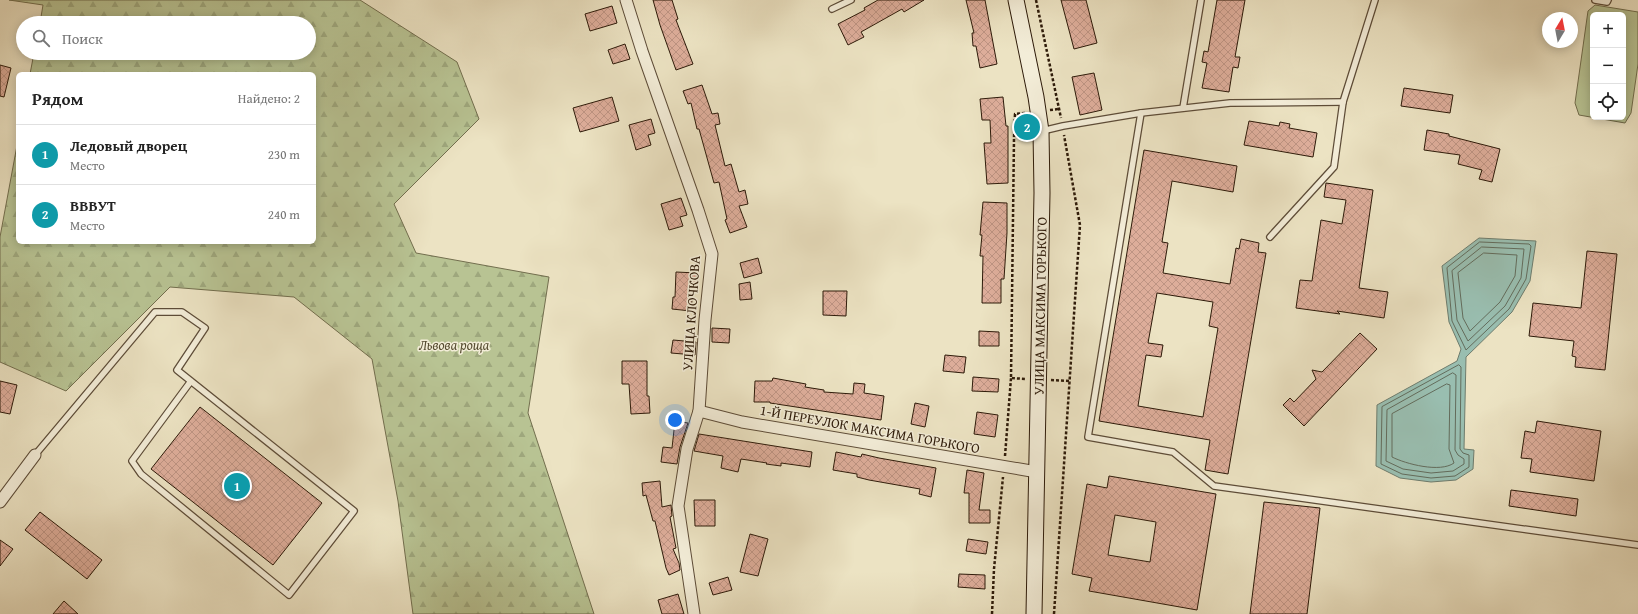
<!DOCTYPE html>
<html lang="ru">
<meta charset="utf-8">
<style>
body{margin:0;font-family:"Gentium Book Plus",serif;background:#f6f6f6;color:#222}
.controls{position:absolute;right:12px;top:12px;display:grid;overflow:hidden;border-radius:6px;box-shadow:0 2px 10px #0003}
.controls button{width:36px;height:36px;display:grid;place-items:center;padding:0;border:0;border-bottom:1px solid #e0e0e0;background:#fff;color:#222;font:20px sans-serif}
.compass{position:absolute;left:1542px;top:12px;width:36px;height:36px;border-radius:50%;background:#fff;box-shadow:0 2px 10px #0003;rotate:10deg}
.you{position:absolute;left:675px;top:420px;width:14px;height:14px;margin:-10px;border:3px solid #fff;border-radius:50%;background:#1a73e8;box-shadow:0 0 0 6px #1a73e833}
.badge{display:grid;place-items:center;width:26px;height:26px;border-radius:50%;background:#db2777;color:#fff;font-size:13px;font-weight:700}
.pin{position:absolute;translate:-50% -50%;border:2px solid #fff;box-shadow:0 1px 4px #0006}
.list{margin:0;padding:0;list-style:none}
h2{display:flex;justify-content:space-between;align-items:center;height:52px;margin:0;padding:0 16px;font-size:17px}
h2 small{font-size:13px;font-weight:400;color:#767676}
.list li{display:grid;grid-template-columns:26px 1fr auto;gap:12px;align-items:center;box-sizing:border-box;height:60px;padding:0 16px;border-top:1px solid #e0e0e0}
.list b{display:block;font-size:15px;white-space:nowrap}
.list p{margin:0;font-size:13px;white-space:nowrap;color:#767676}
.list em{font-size:13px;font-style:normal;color:#767676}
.icon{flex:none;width:22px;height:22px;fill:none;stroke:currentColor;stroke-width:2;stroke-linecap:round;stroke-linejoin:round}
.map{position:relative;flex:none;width:1638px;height:614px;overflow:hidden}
.search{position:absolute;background:#fff;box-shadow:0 2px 10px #0003;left:16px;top:16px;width:300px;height:44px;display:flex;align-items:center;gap:10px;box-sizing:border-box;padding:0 14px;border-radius:22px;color:#767676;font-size:15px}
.panel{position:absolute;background:#fff;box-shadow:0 2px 10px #0003;left:16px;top:72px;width:300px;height:172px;border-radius:6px}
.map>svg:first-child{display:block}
</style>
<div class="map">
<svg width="1638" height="614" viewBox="0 0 1638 614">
<defs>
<pattern id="forest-firs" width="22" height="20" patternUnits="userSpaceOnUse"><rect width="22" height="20" fill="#b8c393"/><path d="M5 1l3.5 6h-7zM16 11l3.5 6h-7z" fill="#9ea77d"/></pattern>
<pattern id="building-cross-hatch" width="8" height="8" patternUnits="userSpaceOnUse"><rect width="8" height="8" fill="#ddad9a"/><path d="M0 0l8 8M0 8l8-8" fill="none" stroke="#be9483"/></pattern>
</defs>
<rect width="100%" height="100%" fill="#ece3c3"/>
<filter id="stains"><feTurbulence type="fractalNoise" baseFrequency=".005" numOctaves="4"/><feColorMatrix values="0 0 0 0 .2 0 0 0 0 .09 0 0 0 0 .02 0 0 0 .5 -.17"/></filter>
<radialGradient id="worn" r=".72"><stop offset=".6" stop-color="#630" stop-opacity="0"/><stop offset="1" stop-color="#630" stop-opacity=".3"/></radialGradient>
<path fill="url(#forest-firs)" stroke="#726e4e" d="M 9,0 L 360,0 L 457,62 L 479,119 L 394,204 L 416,253 L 549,277 L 528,413 L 594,614 L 413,614 L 398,501 L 372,359 L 294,297 L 170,287 L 66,391 L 0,362 L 0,237 L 18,140 L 18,242 L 314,242 L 314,74 L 30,74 L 34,53 L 309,53 L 309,23 L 40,23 L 43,5 Z"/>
<path fill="#b8c393" stroke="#726e4e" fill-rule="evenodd" d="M 1595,5 L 1638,12 L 1638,64 L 1631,113 L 1625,123 L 1579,115 L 1575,103 L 1588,11 ZM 1593,15 L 1623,15 L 1623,117 L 1593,117 Z"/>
<path fill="#99beb0" stroke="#6e7c6d" d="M 1479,238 L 1536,241 L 1530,281 L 1512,312 L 1466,357 L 1464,449 L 1474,450 L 1473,469 L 1456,480 L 1431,482 L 1400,478 L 1376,466 L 1377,405 L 1457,361 L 1461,349 L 1449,322 L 1442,266 Z"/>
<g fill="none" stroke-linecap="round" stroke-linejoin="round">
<g stroke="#636c5c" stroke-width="1">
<path d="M 1480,242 L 1529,244 L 1531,246 L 1526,279 L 1509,309 L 1466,350 L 1452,321 L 1447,268 Z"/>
<path d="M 1482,247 L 1524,249 L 1521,278 L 1505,306 L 1468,341 L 1457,320 L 1452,271 Z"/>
<path d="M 1484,253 L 1517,255 L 1515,276 L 1500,302 L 1470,331 L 1463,318 L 1458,273 Z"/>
<path d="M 1459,365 L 1461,367 L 1460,449 L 1463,453 L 1469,455 L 1469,467 L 1455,476 L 1431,478 L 1402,474 L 1381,464 L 1382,407 Z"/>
<path d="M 1453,373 L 1456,375 L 1455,450 L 1458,455 L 1464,459 L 1464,464 L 1453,471 L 1431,473 L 1403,469 L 1386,461 L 1387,410 Z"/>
<path d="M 1447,384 L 1450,385 L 1449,449 L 1454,463 C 1440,473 1406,464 1392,457 L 1392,414 Z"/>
</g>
</g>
<g fill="url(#building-cross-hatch)" stroke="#2d1a09" fill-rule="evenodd">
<path d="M 653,0 L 672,0 L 678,19 L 676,20 L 693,64 L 676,70 L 660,25 Z"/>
<path d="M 878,0 L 924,0 L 904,12 L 902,9 L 861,32 L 864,37 L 848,45 L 838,24 L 865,10 L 864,8 Z"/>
<path d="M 966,0 L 985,0 L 997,64 L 980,68 L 976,46 L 973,46 L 972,33 L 974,33 Z"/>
<path d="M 1061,0 L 1086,0 L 1097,43 L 1074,49 Z"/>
<path d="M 1217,0 L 1245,0 L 1235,57 L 1240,57 L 1238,68 L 1233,67 L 1229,92 L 1202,88 L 1207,63 L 1202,62 L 1204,51 L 1208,52 Z"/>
<path d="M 612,6 L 617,23 L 590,31 L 585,14 Z"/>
<path d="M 625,44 L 630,59 L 613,64 L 608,50 Z"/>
<path d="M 0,65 L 11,68 L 4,97 L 0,96 Z"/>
<path d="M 1094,73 L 1102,110 L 1080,115 L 1072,77 Z"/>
<path d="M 702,85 L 712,114 L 718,113 L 720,124 L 715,125 L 725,166 L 731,164 L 739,192 L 745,190 L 748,204 L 739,206 L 747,227 L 730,233 L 725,220 L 727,219 L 719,182 L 714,183 L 699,129 L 697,129 L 691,103 L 688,104 L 683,91 Z"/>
<path d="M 1404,88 L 1453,95 L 1450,113 L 1401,106 Z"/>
<path d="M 612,97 L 619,121 L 580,132 L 573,108 Z"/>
<path d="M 1003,97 L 1006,126 L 1008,126 L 1008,183 L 987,184 L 984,143 L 991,143 L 990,120 L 982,120 L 980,99 Z"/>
<path d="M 651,119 L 655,133 L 648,135 L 651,145 L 636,150 L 629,125 Z"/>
<path d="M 1249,121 L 1279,126 L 1280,122 L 1290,124 L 1289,128 L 1317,133 L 1313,157 L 1244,145 Z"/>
<path d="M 1427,130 L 1449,134 L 1449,136 L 1500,149 L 1492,182 L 1479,179 L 1482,170 L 1458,164 L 1460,155 L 1424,150 Z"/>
<path d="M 1144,150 L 1237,166 L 1233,192 L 1172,181 L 1162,242 L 1168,243 L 1163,273 L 1230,284 L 1236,248 L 1239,249 L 1241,239 L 1259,243 L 1258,252 L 1266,253 L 1228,474 L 1205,470 L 1210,440 L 1099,421 ZM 1157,293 L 1213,302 L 1209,326 L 1218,328 L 1203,417 L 1138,406 L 1146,355 L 1161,357 L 1163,345 L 1148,343 Z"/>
<path d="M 1326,183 L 1373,190 L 1359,288 L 1388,292 L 1384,318 L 1337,311 L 1340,314 L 1296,308 L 1300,280 L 1312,281 L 1321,220 L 1342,224 L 1346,200 L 1324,197 Z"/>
<path d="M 681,198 L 687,215 L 680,217 L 683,226 L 669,230 L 661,204 Z"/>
<path d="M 983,202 L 1007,203 L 1007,233 L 1004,279 L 1001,279 L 1001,303 L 982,303 L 983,256 L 980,256 L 982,235 L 980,235 Z"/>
<path d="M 1587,251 L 1617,254 L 1605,370 L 1575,367 L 1576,357 L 1572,356 L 1574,341 L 1529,336 L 1533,303 L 1581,308 Z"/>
<path d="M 758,258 L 762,273 L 744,278 L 740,263 Z"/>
<path d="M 676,272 L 697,273 L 696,289 L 693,289 L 691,311 L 672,309 L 673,297 L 675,297 Z"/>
<path d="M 750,282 L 752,299 L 740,300 L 739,284 Z"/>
<path d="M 823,291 L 847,291 L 846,316 L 823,315 Z"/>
<path d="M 712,328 L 730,329 L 729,343 L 712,342 Z"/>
<path d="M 979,331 L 999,332 L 999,346 L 979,346 Z"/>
<path d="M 1360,333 L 1377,349 L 1304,426 L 1283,405 L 1290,398 L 1294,402 L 1316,379 L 1312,370 L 1322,372 Z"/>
<path d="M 673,340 L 696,342 L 695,355 L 671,353 Z"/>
<path d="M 945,355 L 966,357 L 964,373 L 943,371 Z"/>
<path d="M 622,361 L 647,361 L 647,396 L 649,396 L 650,413 L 631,414 L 629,384 L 622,384 Z"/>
<path d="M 973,377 L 999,379 L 998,392 L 972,391 Z"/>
<path d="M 773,378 L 806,384 L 805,387 L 824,390 L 824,392 L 853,394 L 854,383 L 865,384 L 864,393 L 884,396 L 881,420 L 770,403 L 770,402 L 754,402 L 755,381 L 772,381 Z"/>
<path d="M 0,381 L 17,385 L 10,414 L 0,412 Z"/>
<path d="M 915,403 L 929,406 L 925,427 L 911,424 Z"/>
<path d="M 200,407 L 322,503 L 273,565 L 151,469 Z"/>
<path d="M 977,412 L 998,415 L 995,437 L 974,434 Z"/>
<path d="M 675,421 L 688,423 L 680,447 L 677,464 L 661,462 L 663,447 L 672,448 Z"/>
<path d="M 1537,421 L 1601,431 L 1594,481 L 1530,472 L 1532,459 L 1521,458 L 1525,431 L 1535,433 Z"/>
<path d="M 699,434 L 812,452 L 810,467 L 781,463 L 781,466 L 766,464 L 767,463 L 741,459 L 738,472 L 721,468 L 723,456 L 694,451 Z"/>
<path d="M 836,452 L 861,457 L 862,454 L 879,458 L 936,468 L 931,497 L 919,494 L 920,489 L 869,480 L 857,477 L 857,474 L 833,470 Z"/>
<path d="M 967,470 L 984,473 L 979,510 L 990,510 L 990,523 L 969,523 L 969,493 L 964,493 Z"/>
<path d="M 1109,476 L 1216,494 L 1197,610 L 1089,591 L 1092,578 L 1072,574 L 1087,484 L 1107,488 ZM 1115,515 L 1156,522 L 1150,562 L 1108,555 Z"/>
<path d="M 660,481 L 662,507 L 671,505 L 672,516 L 670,517 L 676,548 L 673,549 L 679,563 L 680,570 L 669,575 L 666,568 L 655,521 L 653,521 L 646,495 L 643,496 L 642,483 Z"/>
<path d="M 1511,490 L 1578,499 L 1576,516 L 1509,506 Z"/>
<path d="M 694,500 L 715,500 L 715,526 L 695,526 Z"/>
<path d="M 1264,502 L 1320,508 L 1307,614 L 1250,614 Z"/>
<path d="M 40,512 L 102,560 L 87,579 L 25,530 Z"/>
<path d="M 750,534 L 768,539 L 758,576 L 740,572 Z"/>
<path d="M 968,539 L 988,542 L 986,554 L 966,551 Z"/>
<path d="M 0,540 L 13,549 L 0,566 Z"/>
<path d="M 959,574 L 985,575 L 985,589 L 958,587 Z"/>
<path d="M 728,577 L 732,590 L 713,595 L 709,583 Z"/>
<path d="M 678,594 L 684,614 L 662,614 L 658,600 Z"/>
<path d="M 64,601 L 78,614 L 53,614 Z"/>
</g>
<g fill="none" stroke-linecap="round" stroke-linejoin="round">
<defs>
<g id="service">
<path d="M 1595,0 L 1607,2 L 1608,0"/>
<path d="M 832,9 L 851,0"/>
<path d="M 1183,108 L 1201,0"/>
<path d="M 1141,113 L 1088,437 L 1173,452 L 1214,486 L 1638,545"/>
<path d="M 1042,131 L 1063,126 L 1141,113 L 1230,103 L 1343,102"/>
<path d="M 1270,237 L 1334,167 L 1343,102 L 1375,0"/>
<path d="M 35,455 L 155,312 L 182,312 L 205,328 L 177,370 L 354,511 L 289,595 L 141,474 L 132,461 L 191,381"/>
</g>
<g id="minor">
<path d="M 626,0 L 642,51 L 698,210 L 712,254 L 705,320 L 699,411 L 687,449 L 678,506 L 694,614"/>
<path d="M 699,411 L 742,422 L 1037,472"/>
<path d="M 0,502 L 35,455"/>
</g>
<path id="secondary" d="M 1016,0 L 1036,97 L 1041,131 L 1042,193 L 1034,614"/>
</defs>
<use href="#service" stroke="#5d4c38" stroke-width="8"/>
<use href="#minor" stroke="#5d4c38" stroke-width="13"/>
<use href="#secondary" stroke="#2d1a09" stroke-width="17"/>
<g stroke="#2d1a09" stroke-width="2.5" stroke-dasharray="3 2" stroke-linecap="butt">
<path d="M 1036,0 L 1061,118"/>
<path d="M 1050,110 L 1059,109"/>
<path d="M 1025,113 L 1015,114 L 1014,138 L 1011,378 L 1026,379"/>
<path d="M 1051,380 L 1070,381"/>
<path d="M 1005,456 L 1011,378"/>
<path d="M 992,614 L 994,569 L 1003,477"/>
<path d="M 1054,614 L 1080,225 L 1064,135"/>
</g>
<use href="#service" stroke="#f3edd8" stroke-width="5.5"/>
<use href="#minor" stroke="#f3edd8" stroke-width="11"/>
<use href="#secondary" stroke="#f3edd8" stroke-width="15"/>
</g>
<g text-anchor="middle" stroke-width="3" stroke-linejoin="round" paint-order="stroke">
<g font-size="14" fill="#2d1a09" stroke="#f3edd8">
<text transform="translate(1040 306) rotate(-89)" y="5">УЛИЦА МАКСИМА ГОРЬКОГО</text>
<text transform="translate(691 313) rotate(-86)" y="5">УЛИЦА КЛОЧКОВА</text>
<text transform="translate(870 429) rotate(10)" y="5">1-Й ПЕРЕУЛОК МАКСИМА ГОРЬКОГО</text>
</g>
<g font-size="14" font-style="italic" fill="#574d32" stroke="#f3edd8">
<text x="454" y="350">Львова роща</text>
</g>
</g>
<rect width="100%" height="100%" filter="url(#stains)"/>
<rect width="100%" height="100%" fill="url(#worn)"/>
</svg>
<div class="controls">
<button>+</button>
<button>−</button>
<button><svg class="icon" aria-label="locate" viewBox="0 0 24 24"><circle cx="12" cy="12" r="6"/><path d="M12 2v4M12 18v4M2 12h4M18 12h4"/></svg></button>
</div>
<svg class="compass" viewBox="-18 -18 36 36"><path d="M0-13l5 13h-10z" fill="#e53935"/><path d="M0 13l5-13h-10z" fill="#767676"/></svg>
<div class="you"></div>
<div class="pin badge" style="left:237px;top:486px;background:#0f9aa8">1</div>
<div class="pin badge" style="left:1027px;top:127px;background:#0f9aa8">2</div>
<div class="search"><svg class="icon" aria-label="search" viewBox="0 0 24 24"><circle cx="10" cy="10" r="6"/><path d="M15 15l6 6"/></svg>Поиск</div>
<section class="panel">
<h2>Рядом<small>Найдено: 2</small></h2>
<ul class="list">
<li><span class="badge" style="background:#0f9aa8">1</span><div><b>Ледовый дворец</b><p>Место</p></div><em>230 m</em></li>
<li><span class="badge" style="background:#0f9aa8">2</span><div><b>ВВВУТ</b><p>Место</p></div><em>240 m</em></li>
</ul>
</section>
</div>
